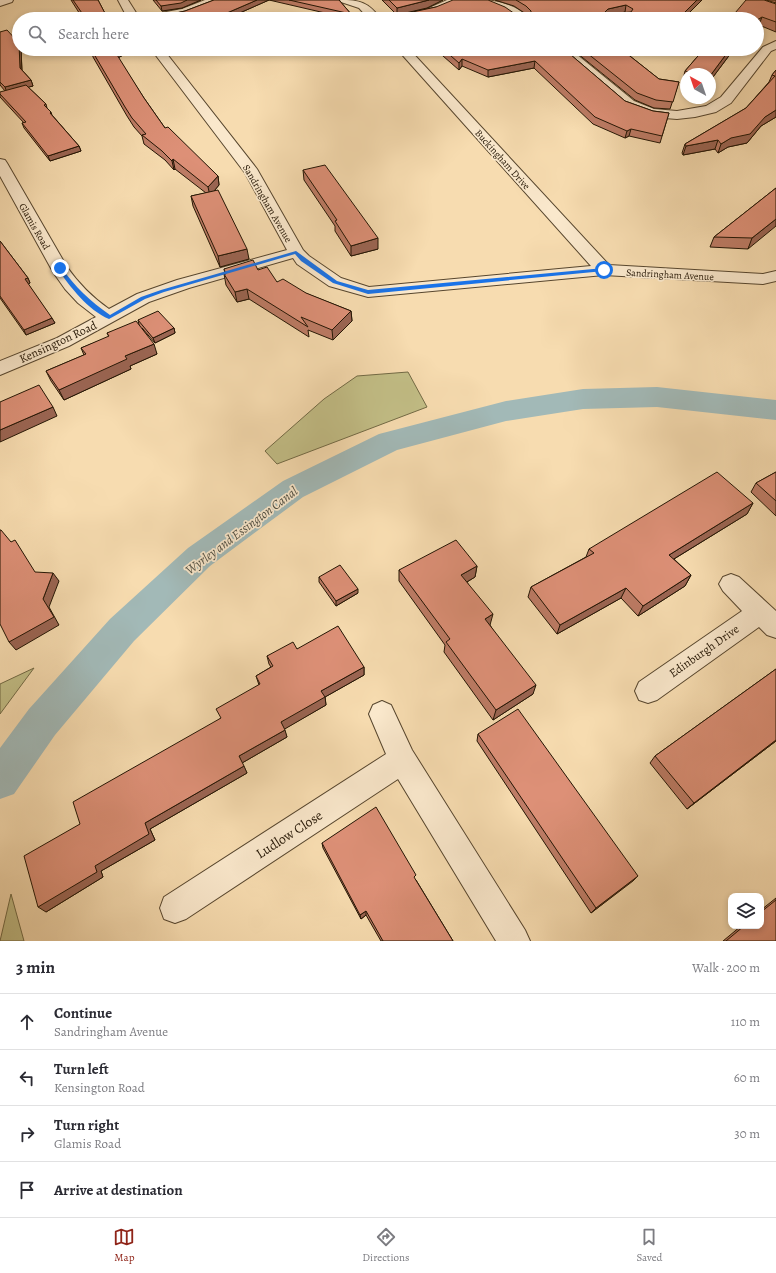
<!DOCTYPE html>
<meta charset="utf-8">
<style>
body{margin:0;font-family:Alegreya,serif;background:#f7f7f7;color:#2b2b33}
.controls{position:absolute;right:12px;bottom:12px;display:grid;overflow:hidden;border-radius:8px;box-shadow:0 2px 6px #0003}
.controls button{width:36px;height:36px;display:grid;place-items:center;padding:0;border:0;border-bottom:1px solid #e1e1e2;background:#fff;color:#2b2b33;font:20px sans-serif}
.compass{position:absolute;left:680px;top:68px;width:36px;height:36px;border-radius:50%;background:#fff;box-shadow:0 2px 6px #0003;rotate:320deg}
.stop{position:absolute;width:12px;height:12px;margin:-9px;border:3px solid #1a73e8;border-radius:50%;background:#fff}
.stop.end{background:#1a73e8;border-color:#fff;box-shadow:0 1px 4px #0008}
.list{margin:0;padding:0;list-style:none}
h2{display:flex;justify-content:space-between;align-items:center;height:52px;margin:0;padding:0 16px;font-size:17px}
h2 small{font-size:13px;font-weight:400;color:#7c7c81}
.list li{display:grid;grid-template-columns:26px 1fr auto;gap:12px;align-items:center;box-sizing:border-box;height:56px;padding:0 16px;border-top:1px solid #e1e1e2}
.list b{display:block;font-size:15px;white-space:nowrap}
.list p{margin:0;font-size:13px;white-space:nowrap;color:#7c7c81}
.list em{font-size:13px;font-style:normal;color:#7c7c81}
.icon{flex:none;width:22px;height:22px;fill:none;stroke:currentColor;stroke-width:2;stroke-linecap:round;stroke-linejoin:round}
.map{position:relative;flex:none;width:776px;height:941px;overflow:hidden}
.search{position:absolute;background:#fff;box-shadow:0 2px 6px #0003;left:12px;right:12px;top:12px;height:44px;display:flex;align-items:center;gap:10px;box-sizing:border-box;padding:0 14px;border-radius:22px;color:#7c7c81;font-size:15px}
.sheet{height:276px;background:#fff}
nav{display:flex;justify-content:space-around;align-items:center;box-sizing:border-box;height:56px;border-top:1px solid #e1e1e2;background:#fff;font-size:11px;color:#7c7c81}
nav a{display:grid;justify-items:center;gap:2px}
nav .on{color:#8f2418}
.map>svg:first-child{display:block}
</style>
<div class="map">
<svg width="776" height="941" viewBox="0 0 776 941">
<rect width="100%" height="100%" fill="#f7dcb0"/>
<filter id="stains"><feTurbulence type="fractalNoise" baseFrequency=".005" numOctaves="4"/><feColorMatrix values="0 0 0 0 .2 0 0 0 0 .09 0 0 0 0 .02 0 0 0 .5 -.17"/></filter>
<radialGradient id="worn" r=".72"><stop offset=".6" stop-color="#630" stop-opacity="0"/><stop offset="1" stop-color="#630" stop-opacity=".3"/></radialGradient>
<g fill="#c3bf87" stroke="#726a45">
<path d="M 408,372 L 427,407 L 277,464 L 265,451 L 324,399 L 357,376 Z"/>
<path d="M 34,668 L 0,714 L 0,684 Z"/>
<path d="M 11,894 L 24,941 L 0,941 Z"/>
</g>
<g fill="none" stroke-linecap="round" stroke-linejoin="round">
<path fill="#a2b9b7" fill-rule="evenodd" d="M 657,387 L 776,400 L 776,420 L 657,407 L 583,409 L 506,421 L 397,450 L 303,497 L 210,566 L 134,641 L 55,735 L 14,794 L 0,799 L 0,748 L 29,709 L 110,619 L 188,548 L 283,481 L 379,434 L 506,401 L 583,389 Z"/>
<defs>
<g id="street">
<path d="M 0,0 L 13,0 L 12,2 L 0,6 Z"/>
<path d="M 118,0 L 128,0 L 140,19 L 145,16 L 182,9 L 205,0 L 219,0 L 218,2 L 185,15 L 164,19 L 128,19 Z"/>
<path d="M 340,0 C 360,0 368,2 381,19 L 369,19 L 359,8 L 341,2 Z"/>
<path d="M 447,0 L 461,0 L 460,2 C 435,13 420,19 392,19 L 394,17 L 427,9 Z"/>
<path d="M 480,0 C 496,0 518,5 529,19 L 515,19 L 505,12 L 481,2 Z"/>
<path d="M 776,41 L 776,49 L 771,51 L 731,103 L 716,112 L 695,117 L 677,119 L 652,117 L 624,107 L 557,49 L 570,49 L 634,101 L 654,109 L 677,111 L 706,106 L 721,97 L 763,47 Z"/>
<path d="M 151,49 L 163,49 L 257,169 L 303,250 L 309,256 L 341,278 L 369,287 L 591,266 L 397,49 L 409,49 L 609,265 L 763,274 L 776,271 L 776,281 L 763,284 L 604,275 L 368,297 L 329,286 L 297,264 L 293,258 L 189,288 L 149,302 L 69,346 L 0,375 L 0,361 L 57,338 L 96,317 L 78,303 L 65,289 L 53,272 L 0,176 L 0,159 L 5,160 L 7,163 L 67,267 C 79,284 92,297 109,309 L 137,294 L 177,280 L 287,250 L 245,173 Z"/>
<path d="M 731,574 L 739,577 L 776,611 L 776,638 L 767,635 L 759,627 L 657,700 L 648,703 L 639,700 L 635,691 L 639,682 L 742,611 L 723,591 L 719,584 L 723,577 Z"/>
<path d="M 382,701 L 391,705 L 412,750 L 525,930 L 530,941 L 496,941 L 398,779 L 186,919 L 175,923 L 164,919 L 160,908 L 164,897 L 386,754 L 369,714 L 373,705 Z"/>
</g>
</defs>
<use href="#street" stroke="#57462e" stroke-width="2"/>
<use href="#street" fill="#fae8cc" fill-rule="evenodd"/>
</g>
<g fill="#be7c66" stroke="#221403" fill-rule="evenodd">
<path d="M 71,0 L 98,0 L 108,19 L 83,19 Z"/>
<path d="M 153,0 L 201,0 L 182,8 L 162,11 Z"/>
<path d="M 214,0 L 339,0 L 351,14 L 351,19 L 269,0 L 226,19 L 168,19 L 167,15 L 185,11 Z"/>
<path d="M 382,0 L 443,0 L 427,8 L 397,15 Z"/>
<path d="M 495,0 L 702,0 L 683,19 L 403,19 L 403,14 L 436,7 L 515,14 L 526,14 L 514,6 ZM 625,12 L 626,13 L 617,13 Z"/>
<path d="M 766,0 L 776,0 L 776,3 Z"/>
<path d="M 776,4 L 776,32 L 759,25 L 757,26 L 757,19 Z"/>
<path d="M 0,32 L 21,49 L 22,70 L 31,80 L 33,86 L 28,87 L 46,104 L 47,108 L 51,112 L 52,115 L 79,146 L 81,151 L 50,161 L 24,128 L 22,123 L 24,123 L 0,97 L 0,94 L 5,91 L 0,85 Z"/>
<path d="M 91,49 L 126,49 L 126,50 L 124,51 L 125,54 L 118,58 L 144,98 L 165,128 L 218,176 L 219,185 L 214,191 L 249,259 L 220,267 L 193,206 L 191,196 L 206,193 L 175,169 L 174,170 L 165,160 L 144,144 L 142,136 L 134,127 L 127,116 L 93,57 Z"/>
<path d="M 435,49 L 564,49 L 625,101 L 653,111 L 669,113 L 660,143 L 629,136 L 625,138 L 593,124 L 534,68 L 488,77 L 462,66 L 459,70 Z"/>
<path d="M 572,49 L 621,49 L 659,79 L 679,82 L 670,109 L 654,108 L 635,100 Z"/>
<path d="M 704,49 L 734,49 L 710,81 L 710,74 L 686,74 L 686,80 L 683,79 L 685,71 Z"/>
<path d="M 776,70 L 776,117 L 761,126 L 747,143 L 728,147 L 718,153 L 715,149 L 683,155 L 682,153 L 685,144 L 746,108 L 769,82 L 772,75 Z"/>
<path d="M 303,170 L 378,249 L 351,256 L 335,231 L 335,226 L 304,180 Z"/>
<path d="M 776,188 L 748,249 L 710,247 L 714,237 Z"/>
<path d="M 0,241 L 28,278 L 30,283 L 28,284 L 55,323 L 26,335 L 0,298 Z"/>
<path d="M 224,269 L 258,270 L 277,282 L 351,311 L 352,321 L 333,340 L 308,330 L 309,337 L 249,299 L 237,302 L 226,285 L 224,274 L 225,274 Z"/>
<path d="M 138,320 L 174,328 L 175,333 L 155,343 L 142,328 L 157,354 L 130,366 L 131,369 L 64,400 L 51,381 L 46,371 L 84,355 L 81,348 L 109,337 L 107,333 L 139,325 Z"/>
<path d="M 776,472 L 776,516 L 751,492 L 756,483 Z"/>
<path d="M 753,503 L 747,514 L 674,559 L 691,575 L 685,586 L 638,616 L 621,598 L 557,634 L 528,597 L 531,587 L 586,557 L 589,549 Z"/>
<path d="M 477,566 L 475,577 L 467,582 L 490,625 L 533,694 L 493,720 L 444,652 L 445,645 L 399,581 L 399,570 Z"/>
<path d="M 319,577 L 358,593 L 336,606 L 319,582 Z"/>
<path d="M 297,649 L 364,667 L 364,675 L 325,697 L 326,705 L 284,729 L 287,737 L 242,763 L 247,773 L 150,829 L 155,840 L 101,871 L 103,877 L 46,912 L 80,824 L 221,718 L 259,685 L 256,676 L 271,667 L 269,664 L 267,656 Z"/>
<path d="M 776,669 L 776,741 L 687,809 L 650,763 L 655,756 Z"/>
<path d="M 478,734 L 638,876 L 591,913 L 477,741 Z"/>
<path d="M 322,843 L 416,880 L 453,941 L 381,941 L 366,915 L 361,919 L 323,848 Z"/>
<path d="M 776,898 L 776,941 L 723,941 L 741,926 L 761,926 L 761,910 Z"/>
</g>
<g fill="#9b6553" stroke="#221403">
<path d="M 187,0 L 201,0 L 182,8 L 162,11 L 161,6 Z"/>
<path d="M 257,0 L 269,0 L 226,19 L 213,19 Z"/>
<path d="M 429,0 L 443,0 L 427,8 L 397,15 L 397,8 Z"/>
<path d="M 697,0 L 702,0 L 683,19 L 678,19 Z"/>
<path d="M 626,5 L 625,12 L 607,16 L 605,12 L 608,9 Z"/>
<path d="M 762,17 L 759,25 L 757,26 L 757,20 Z"/>
<path d="M 19,49 L 21,49 L 22,74 L 20,68 Z"/>
<path d="M 116,49 L 126,49 L 126,50 L 124,51 L 125,54 L 116,59 L 114,50 Z"/>
<path d="M 730,49 L 734,49 L 710,81 L 710,76 Z"/>
<path d="M 462,59 L 462,66 L 459,70 L 459,63 Z"/>
<path d="M 535,61 L 534,68 L 488,77 L 488,70 Z"/>
<path d="M 31,80 L 33,86 L 7,93 L 5,87 Z"/>
<path d="M 776,110 L 776,117 L 761,126 L 747,143 L 728,147 L 718,153 L 721,144 Z"/>
<path d="M 631,129 L 629,136 L 625,138 L 627,131 Z"/>
<path d="M 718,140 L 715,149 L 683,155 L 686,146 Z"/>
<path d="M 79,146 L 81,151 L 50,161 L 48,156 Z"/>
<path d="M 173,159 L 175,169 L 174,170 L 172,161 Z"/>
<path d="M 218,176 L 219,185 L 210,196 L 208,187 Z"/>
<path d="M 776,219 L 776,226 L 748,249 L 752,238 Z"/>
<path d="M 378,238 L 378,249 L 351,256 L 351,246 Z"/>
<path d="M 247,249 L 249,259 L 220,267 L 218,256 Z"/>
<path d="M 28,278 L 30,283 L 27,285 L 25,279 Z"/>
<path d="M 247,289 L 249,299 L 237,302 L 235,292 Z"/>
<path d="M 351,311 L 352,321 L 333,340 L 332,330 Z"/>
<path d="M 52,318 L 55,323 L 26,335 L 24,330 Z"/>
<path d="M 174,328 L 175,333 L 155,343 L 153,338 Z"/>
<path d="M 154,344 L 157,354 L 130,366 L 131,369 L 64,400 L 59,390 L 125,356 Z"/>
<path d="M 53,407 L 57,416 L 0,442 L 0,430 Z"/>
<path d="M 753,503 L 747,514 L 664,565 L 669,555 Z"/>
<path d="M 477,566 L 475,577 L 460,586 L 461,575 Z"/>
<path d="M 53,573 L 59,581 L 49,607 L 59,625 L 16,650 L 9,642 L 43,599 Z"/>
<path d="M 691,575 L 685,586 L 638,616 L 643,606 Z"/>
<path d="M 626,588 L 621,598 L 557,634 L 560,625 Z"/>
<path d="M 358,589 L 358,593 L 336,606 L 336,601 Z"/>
<path d="M 493,614 L 490,625 L 483,630 L 485,619 Z"/>
<path d="M 364,667 L 364,675 L 325,697 L 326,705 L 283,730 L 281,722 L 321,691 Z"/>
<path d="M 536,685 L 533,694 L 493,720 L 496,710 Z"/>
<path d="M 285,730 L 287,737 L 242,763 L 239,756 Z"/>
<path d="M 776,740 L 776,741 L 687,809 L 694,803 Z"/>
<path d="M 244,766 L 247,773 L 150,829 L 155,840 L 101,871 L 103,877 L 46,912 L 38,907 L 145,823 Z"/>
<path d="M 638,876 L 633,881 L 591,913 L 596,908 Z"/>
<path d="M 366,911 L 366,915 L 361,919 L 360,915 Z"/>
</g>
<g fill="#dd9077" stroke="#221403" fill-rule="evenodd">
<path d="M 73,0 L 98,0 L 108,19 L 86,19 Z"/>
<path d="M 156,0 L 187,0 L 181,3 L 161,6 Z"/>
<path d="M 214,0 L 257,0 L 213,19 L 171,19 L 167,15 L 185,11 Z"/>
<path d="M 289,0 L 339,0 L 351,14 Z"/>
<path d="M 389,0 L 429,0 L 397,8 Z"/>
<path d="M 453,0 L 488,0 L 505,7 L 515,14 L 531,13 L 531,11 L 526,6 L 516,0 L 697,0 L 678,19 L 409,19 L 403,14 L 436,7 ZM 626,5 L 633,9 L 631,12 L 606,14 L 605,12 L 608,9 Z"/>
<path d="M 746,0 L 764,0 L 776,4 L 776,22 L 762,17 L 757,20 L 757,19 L 730,19 Z"/>
<path d="M 7,30 L 19,43 L 20,68 L 31,80 L 5,87 L 0,82 L 0,32 Z"/>
<path d="M 91,49 L 116,49 L 114,50 L 144,98 L 165,128 L 168,127 L 218,176 L 208,187 L 173,159 L 172,161 L 162,151 L 142,135 L 146,134 L 132,118 L 125,107 Z"/>
<path d="M 443,49 L 564,49 L 625,101 L 653,111 L 669,113 L 662,136 L 631,129 L 627,131 L 595,117 L 535,61 L 488,70 L 462,59 L 459,63 Z"/>
<path d="M 582,49 L 621,49 L 659,79 L 679,82 L 673,102 L 656,100 L 637,93 Z"/>
<path d="M 704,49 L 730,49 L 710,76 L 710,74 L 698,74 L 685,71 Z"/>
<path d="M 776,70 L 776,110 L 765,117 L 750,134 L 731,138 L 721,144 L 718,140 L 686,146 L 685,144 L 746,108 L 775,76 L 772,75 Z"/>
<path d="M 26,85 L 46,104 L 44,105 L 51,112 L 50,113 L 79,146 L 48,156 L 22,123 L 26,122 L 0,94 L 0,92 Z"/>
<path d="M 325,165 L 378,238 L 351,246 L 335,221 L 337,220 L 303,170 Z"/>
<path d="M 776,188 L 776,219 L 752,238 L 714,237 Z"/>
<path d="M 218,190 L 247,249 L 218,256 L 191,196 Z"/>
<path d="M 0,241 L 28,278 L 25,279 L 52,318 L 24,330 L 0,296 Z"/>
<path d="M 253,260 L 258,270 L 267,267 L 277,282 L 283,279 L 306,293 L 351,311 L 332,330 L 301,317 L 308,327 L 247,289 L 235,292 L 224,274 L 226,274 L 224,269 Z"/>
<path d="M 158,311 L 174,328 L 153,338 L 138,320 Z"/>
<path d="M 136,321 L 154,344 L 125,356 L 127,359 L 59,390 L 46,371 L 86,354 L 81,348 L 109,336 L 107,333 Z"/>
<path d="M 39,385 L 53,407 L 0,430 L 0,402 Z"/>
<path d="M 717,472 L 753,503 L 669,555 L 691,575 L 643,606 L 626,588 L 560,625 L 531,587 L 594,553 L 589,549 Z"/>
<path d="M 776,472 L 776,501 L 756,483 Z"/>
<path d="M 0,530 L 1,530 L 11,542 L 15,540 L 35,572 L 53,573 L 43,599 L 54,617 L 9,642 L 0,624 Z"/>
<path d="M 456,540 L 477,566 L 461,575 L 493,614 L 485,619 L 536,685 L 496,710 L 446,642 L 450,639 L 399,570 Z"/>
<path d="M 340,565 L 358,589 L 336,601 L 319,577 Z"/>
<path d="M 338,626 L 364,667 L 321,691 L 325,697 L 281,722 L 285,730 L 239,756 L 244,766 L 145,823 L 149,834 L 95,866 L 97,872 L 38,907 L 24,856 L 80,824 L 73,802 L 221,718 L 216,709 L 260,684 L 256,676 L 273,666 L 267,656 L 293,642 L 297,649 Z"/>
<path d="M 776,669 L 776,740 L 694,803 L 655,756 Z"/>
<path d="M 518,709 L 638,876 L 596,908 L 478,734 Z"/>
<path d="M 376,807 L 416,875 L 414,877 L 453,941 L 383,941 L 366,911 L 360,915 L 322,843 Z"/>
<path d="M 776,900 L 776,941 L 726,941 L 744,926 L 761,926 L 761,912 Z"/>
</g>
<path fill="#1a73e8" d="M 296,251 L 337,281 L 368,290 L 604,268 L 607,270 L 604,271 L 368,294 L 333,283 L 301,261 L 295,254 L 164,292 L 145,299 L 109,319 C 88,310 70,287 57,268 L 61,267 C 76,288 89,300 110,315 L 141,297 L 161,290 Z"/>
<g text-anchor="middle" stroke-width="3.5" stroke-linejoin="round" paint-order="stroke">
<g font-size="10" fill="#221403" stroke="#fae8cc">
<text transform="translate(503 159) rotate(48)" y="4">Buckingham Drive</text>
<text transform="translate(268 203) rotate(60)" y="4">Sandringham Avenue</text>
<text transform="translate(35 226) rotate(60)" y="4">Glamis Road</text>
<text transform="translate(670 274) rotate(3)" y="4">Sandringham Avenue</text>
</g>
<g font-size="12" fill="#221403" stroke="#fae8cc">
<text transform="translate(58 342) rotate(-25)" y="4">Kensington Road</text>
<text transform="translate(704 651) rotate(-35)" y="4">Edinburgh Drive</text>
</g>
<g font-size="13" font-style="italic" fill="#4f4e42" stroke="#fae8cc">
<text transform="translate(241 530) rotate(-37)" y="5">Wyrley and Essington Canal</text>
</g>
<g font-size="14" fill="#221403" stroke="#fae8cc">
<text transform="translate(289 834) rotate(-33)" y="5">Ludlow Close</text>
</g>
</g>
<rect width="100%" height="100%" filter="url(#stains)"/>
<rect width="100%" height="100%" fill="url(#worn)"/>
</svg>
<div class="controls">
<button><svg class="icon" aria-label="layers" viewBox="0 0 24 24"><path d="M12 4l9 5-9 5-9-5zM3 14l9 5 9-5"/></svg></button>
</div>
<svg class="compass" viewBox="-18 -18 36 36"><path d="M0-13l5 13h-10z" fill="#e53935"/><path d="M0 13l5-13h-10z" fill="#7c7c81"/></svg>
<div class="stop" style="left:604px;top:270px"></div>
<div class="stop end" style="left:60px;top:268px"></div>
<div class="search"><svg class="icon" aria-label="search" viewBox="0 0 24 24"><circle cx="10" cy="10" r="6"/><path d="M15 15l6 6"/></svg>Search here</div>
</div>
<section class="sheet">
<h2>3 min<small>Walk · 200 m</small></h2>
<ul class="list">
<li><svg class="icon" aria-label="ahead" viewBox="0 0 24 24"><path d="M12 20V5M6 11l6-6 6 6"/></svg><div><b>Continue</b><p>Sandringham Avenue</p></div><em>110 m</em></li>
<li><svg class="icon" aria-label="left" viewBox="0 0 24 24"><path d="M17 20v-9H6M10 6l-5 5 5 5"/></svg><div><b>Turn left</b><p>Kensington Road</p></div><em>60 m</em></li>
<li><svg class="icon" aria-label="right" viewBox="0 0 24 24"><path d="M7 20v-9h11M14 6l5 5-5 5"/></svg><div><b>Turn right</b><p>Glamis Road</p></div><em>30 m</em></li>
<li><svg class="icon" aria-label="arrive" viewBox="0 0 24 24"><path d="M6 21V4h12l-3 4 3 4H6"/></svg><div><b>Arrive at destination</b></div></li>
</ul>
</section>
<nav>
<a class="on"><svg class="icon" aria-label="map" viewBox="0 0 24 24"><path d="M3 6l6-2 6 2 6-2v14l-6 2-6-2-6 2zM9 4v14M15 6v14"/></svg>Map</a>
<a><svg class="icon" aria-label="directions" viewBox="0 0 24 24"><path d="M12 3l9 9-9 9-9-9zM9 14v-3h6M13 9l2 2-2 2"/></svg>Directions</a>
<a><svg class="icon" aria-label="saved" viewBox="0 0 24 24"><path d="M7 4h10v16l-5-4-5 4z"/></svg>Saved</a>
</nav>
